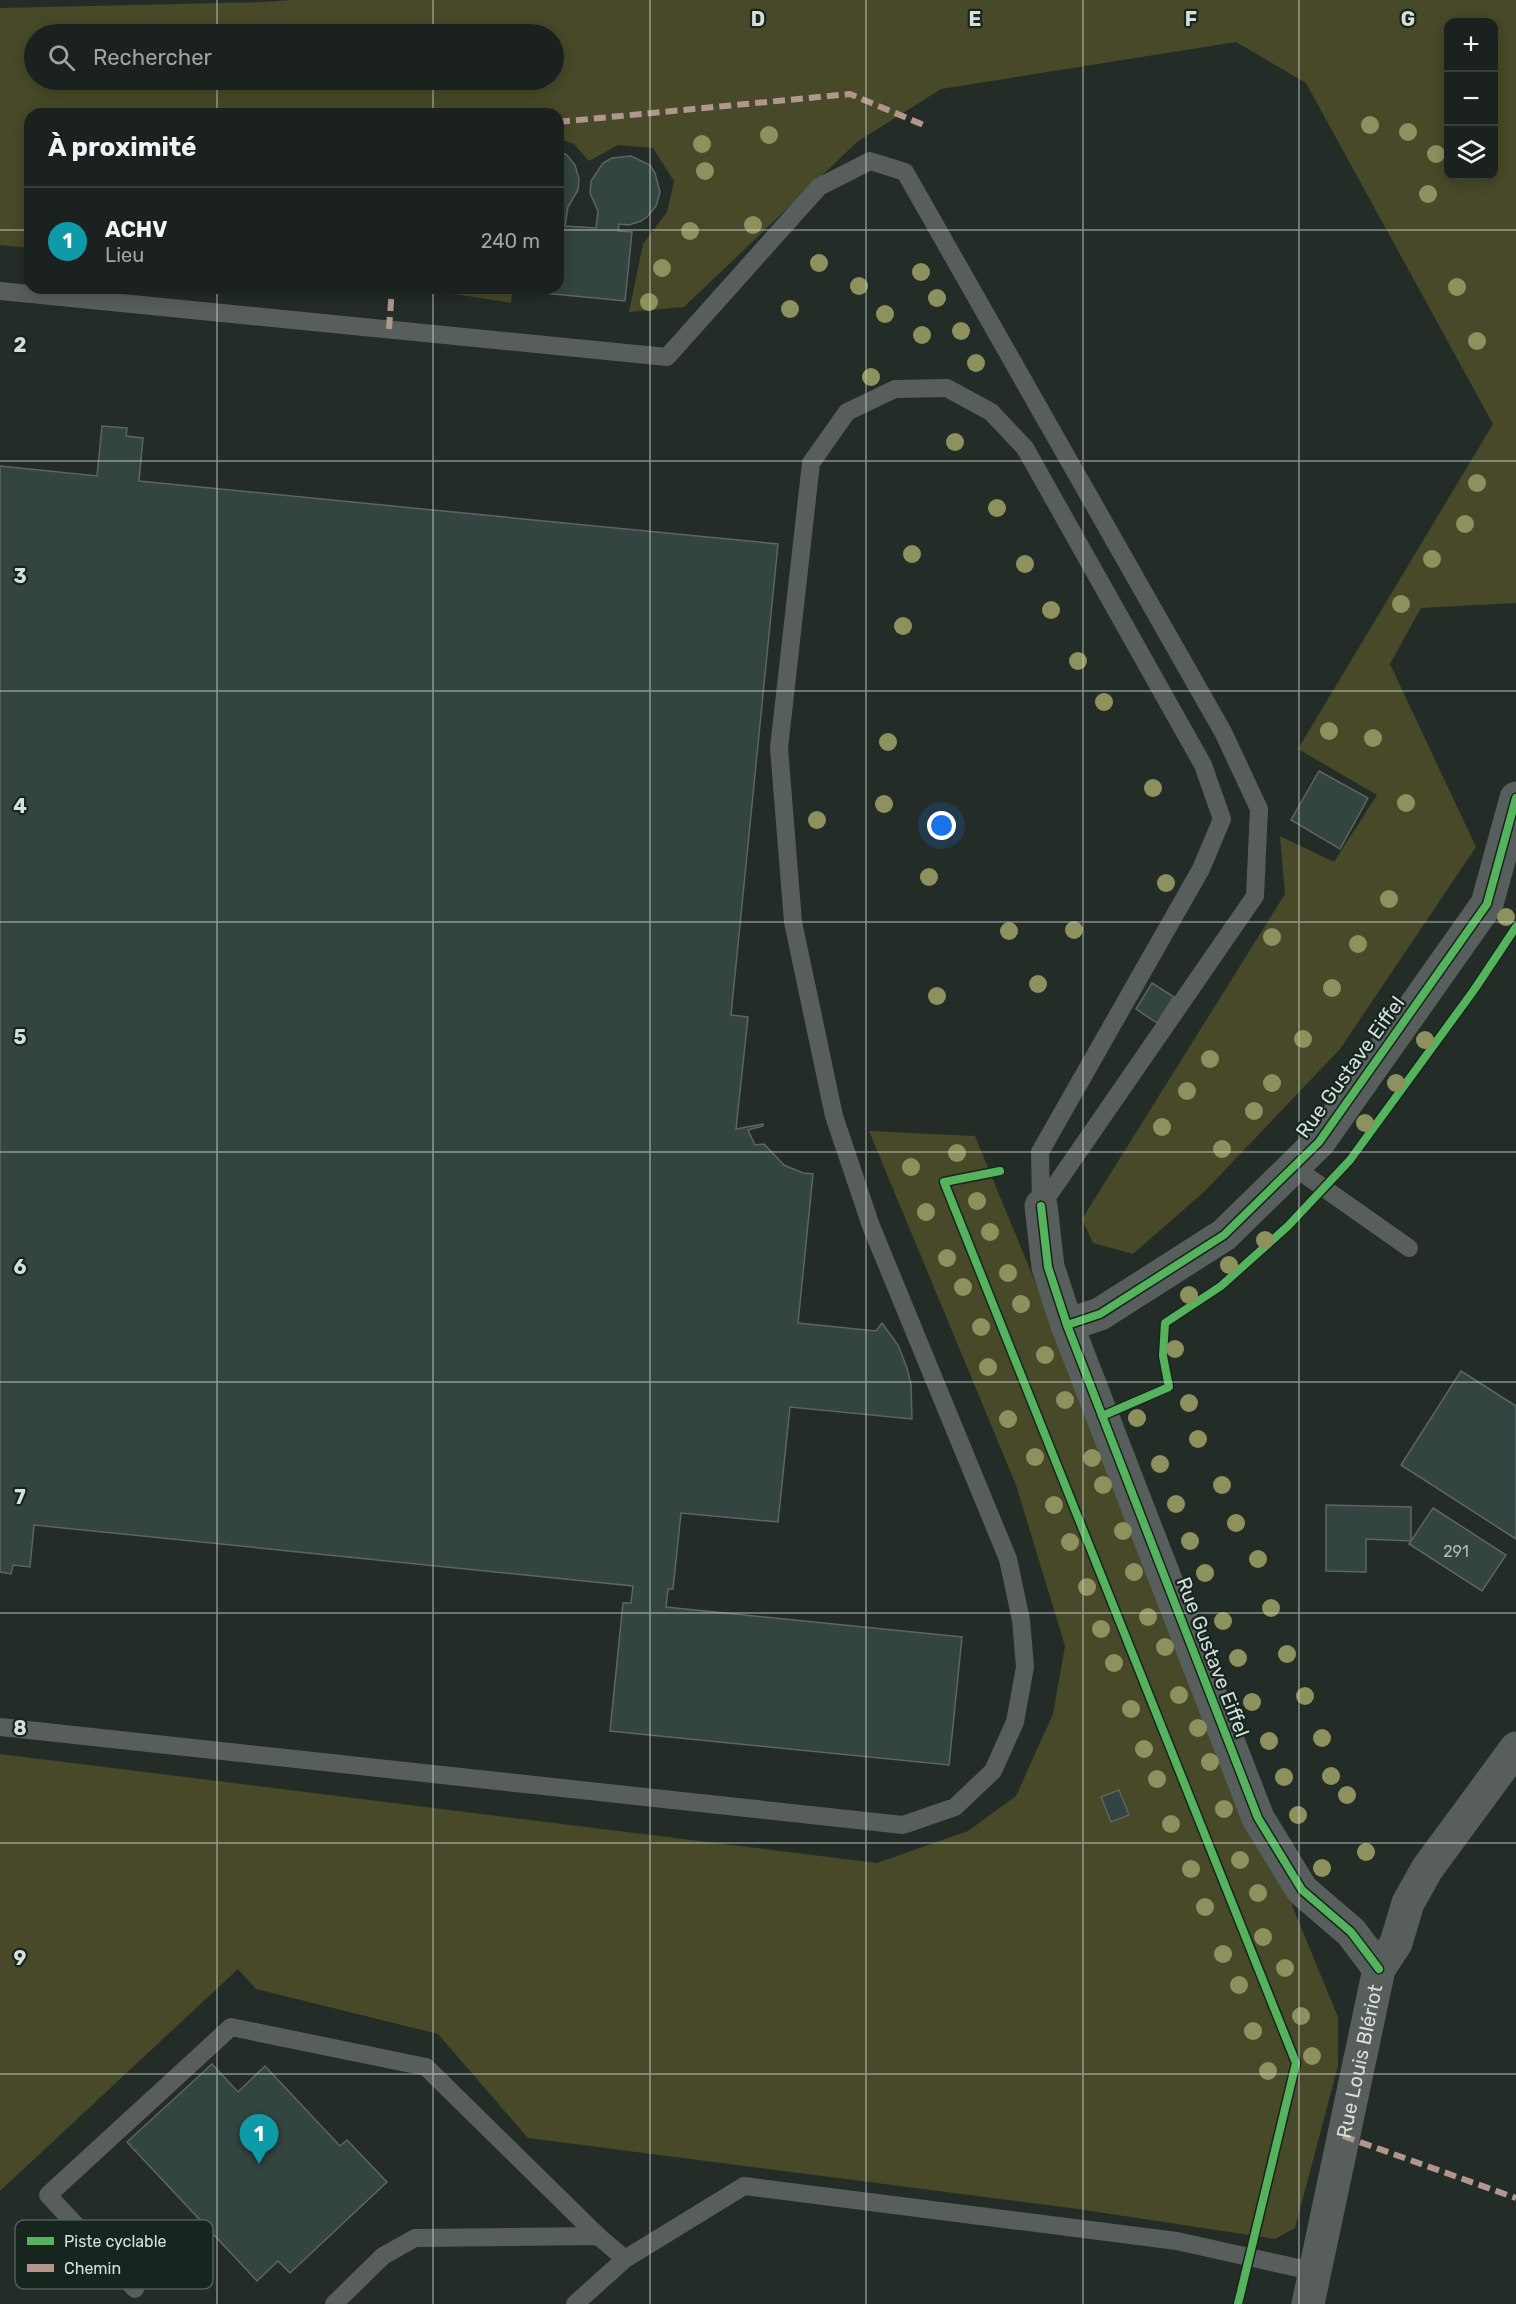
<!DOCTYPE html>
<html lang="fr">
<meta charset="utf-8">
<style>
body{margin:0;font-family:Rubik,sans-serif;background:#282e2b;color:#f1f3f6}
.controls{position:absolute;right:18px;top:18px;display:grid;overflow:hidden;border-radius:12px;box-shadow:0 3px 15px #0003}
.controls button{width:54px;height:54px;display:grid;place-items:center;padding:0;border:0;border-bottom:2px solid #393e3c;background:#1b211e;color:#f1f3f6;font:30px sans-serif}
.you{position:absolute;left:942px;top:826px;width:21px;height:21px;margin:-15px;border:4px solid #fff;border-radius:50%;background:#1a73e8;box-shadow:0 0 0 9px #1a73e833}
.badge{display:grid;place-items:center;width:39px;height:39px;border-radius:50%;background:#2563eb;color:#fff;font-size:20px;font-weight:700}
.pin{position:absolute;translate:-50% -50px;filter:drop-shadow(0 2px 3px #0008)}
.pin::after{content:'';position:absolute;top:32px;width:21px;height:18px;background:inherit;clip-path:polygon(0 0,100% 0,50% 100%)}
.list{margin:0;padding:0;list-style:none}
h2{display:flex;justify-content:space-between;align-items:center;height:78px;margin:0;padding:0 24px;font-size:26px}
h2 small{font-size:20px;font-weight:400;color:#a0a3a4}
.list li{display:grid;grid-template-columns:39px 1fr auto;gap:18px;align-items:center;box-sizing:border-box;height:108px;padding:0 24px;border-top:2px solid #393e3c}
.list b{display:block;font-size:22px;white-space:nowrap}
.list p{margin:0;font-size:20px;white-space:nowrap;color:#a0a3a4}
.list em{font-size:20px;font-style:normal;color:#a0a3a4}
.icon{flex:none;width:33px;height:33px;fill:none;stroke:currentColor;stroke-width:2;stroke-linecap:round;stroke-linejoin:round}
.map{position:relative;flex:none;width:1516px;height:2304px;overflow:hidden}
.search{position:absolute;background:#1b211e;box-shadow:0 3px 15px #0003;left:24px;top:24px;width:540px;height:66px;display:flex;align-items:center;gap:15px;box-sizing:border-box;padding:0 21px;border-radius:33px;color:#a0a3a4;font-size:22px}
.panel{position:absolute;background:#1b211e;box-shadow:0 3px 15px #0003;left:24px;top:108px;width:540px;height:186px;border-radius:18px}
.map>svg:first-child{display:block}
</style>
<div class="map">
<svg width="1516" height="2304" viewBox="0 0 1516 2304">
<rect width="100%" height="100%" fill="#242c28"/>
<g fill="#474928" fill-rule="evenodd">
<path d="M 291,0 L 1516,0 L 1516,603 L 1421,608 L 1390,664 L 1476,847 L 1340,1049 L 1204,1192 L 1133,1254 L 1093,1243 L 1082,1219 L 1285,894 L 1280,836 L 1334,862 L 1377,795 L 1298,749 L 1493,424 L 1306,83 L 1236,42 L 941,89 L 857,142 L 684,307 L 629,312 L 643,244 L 667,212 L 674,181 L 653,148 L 618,145 L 589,161 L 574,144 L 558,138 L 558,114 L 30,114 L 30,248 L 0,245 L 0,8 L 264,2 ZM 1448,22 L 1494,22 L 1494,176 L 1448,176 ZM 34,34 L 554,34 L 554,80 L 34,80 Z"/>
<path d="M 436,288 L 512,288 L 511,303 L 436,291 Z"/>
<path d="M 869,1131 L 975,1136 L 1338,2017 L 1338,2066 L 1295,2228 L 1275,2239 L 1078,2209 L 528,2138 L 438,2034 L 256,1989 L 238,1969 L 0,2191 L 0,1754 L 877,1863 L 968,1831 L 1016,1796 L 1053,1714 L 1065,1646 L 1016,1485 Z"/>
</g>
<g fill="#344441" stroke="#5d6562" stroke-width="1.5">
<path d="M 558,150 L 567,155 L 575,165 L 579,179 L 578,190 L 568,207 L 565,226 L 596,228 L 598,211 L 590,193 L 591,181 L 603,163 L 612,158 L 631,156 L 650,165 L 655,173 L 660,192 L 656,206 L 648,216 L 641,221 L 629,225 L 619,224 L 618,231 L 632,232 L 625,301 L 523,291 L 523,288 L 558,288 Z"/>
<path d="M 102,426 L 127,428 L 126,436 L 143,438 L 139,481 L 778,544 L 731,1015 L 748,1017 L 736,1129 L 763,1124 L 763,1126 L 748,1130 L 755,1145 L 764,1144 L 784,1165 L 803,1173 L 813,1174 L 798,1323 L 876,1331 L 882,1323 L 898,1345 L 907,1368 L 911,1384 L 912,1419 L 790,1407 L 778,1522 L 681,1513 L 673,1589 L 668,1589 L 666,1607 L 962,1637 L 949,1765 L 610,1731 L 623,1603 L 631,1603 L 633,1586 L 34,1525 L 30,1567 L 13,1565 L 11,1574 L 0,1572 L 0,466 L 97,476 Z"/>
<path d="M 1319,771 L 1368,798 L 1340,849 L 1291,820 Z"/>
<path d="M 1152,983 L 1174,997 L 1157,1023 L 1136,1009 Z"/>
<path d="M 1461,1371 L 1516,1406 L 1516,1539 L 1401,1465 Z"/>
<path d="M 1326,1505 L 1411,1507 L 1411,1541 L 1366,1539 L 1366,1572 L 1326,1571 Z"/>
<path d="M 1433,1508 L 1506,1555 L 1482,1591 L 1409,1544 Z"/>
<path d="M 1119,1790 L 1129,1815 L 1111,1822 L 1101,1797 Z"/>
<path d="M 212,2064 L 238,2092 L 265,2066 L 340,2146 L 347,2140 L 387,2182 L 290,2273 L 278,2261 L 257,2281 L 127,2142 Z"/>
</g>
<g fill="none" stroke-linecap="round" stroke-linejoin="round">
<g stroke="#585e5b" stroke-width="18">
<path d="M 0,291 L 667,357 L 819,187 L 870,161 L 905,172 L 1223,732 L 1259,809 L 1255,896 L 1041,1206"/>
<path d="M 1294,1167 L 1409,1248"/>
<path d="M 0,1727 L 903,1825 L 955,1807 L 993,1771 L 1015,1722 L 1025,1667 L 1021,1620 L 1008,1559 L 871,1226 L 834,1116 L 793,922 L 779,748 L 811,463 L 847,412 L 895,389 L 947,388 L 991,412 L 1025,448 L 1203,765 L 1222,819 L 1201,869 L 1040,1152 L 1041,1206"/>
<path d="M 135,2289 L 48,2195 L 231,2027 L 426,2067 L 598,2236"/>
<path d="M 334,2304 L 383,2256 L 415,2238 L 598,2236 L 625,2259"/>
<path d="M 575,2304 L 625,2259 L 744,2186 L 1177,2241 L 1316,2272"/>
</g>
<g stroke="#585e5b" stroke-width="33">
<path d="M 1041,1206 L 1048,1267 L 1067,1325 L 1258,1818 L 1302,1890 L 1351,1932 L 1379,1969"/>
<path d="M 1067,1325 L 1100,1314 L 1224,1235 L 1319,1142 L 1487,904 L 1516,798"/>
<path id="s1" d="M 1308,2304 L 1379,1969 L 1396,1943 L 1408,1903 L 1427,1869 L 1516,1748"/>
</g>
<g stroke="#b2968c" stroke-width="6" stroke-dasharray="12 6" stroke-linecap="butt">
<path d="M 558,122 L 850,94 L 926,126"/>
<path d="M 389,329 L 392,288"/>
<path d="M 1343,2136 L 1516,2198"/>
</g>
<defs>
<g id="cycleway">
<path d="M 1000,1171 L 944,1182 L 1296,2063 L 1238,2304"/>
<path d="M 1041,1206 L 1048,1267 L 1067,1325 L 1258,1818 L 1302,1890 L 1351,1932 L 1379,1969"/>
<path d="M 1067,1325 L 1100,1314 L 1224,1235 L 1319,1142 L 1487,904 L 1516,798"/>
<path d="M 1102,1416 L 1169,1387 L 1163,1356 L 1165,1323 L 1221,1286 L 1288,1226 L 1350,1160 L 1474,990 L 1516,927"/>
</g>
</defs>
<use href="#cycleway" stroke="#16261e" stroke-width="11"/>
<use href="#cycleway" stroke="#56b35d" stroke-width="8"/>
</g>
<g fill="#8c915e">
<circle cx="1370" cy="125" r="9"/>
<circle cx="1408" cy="132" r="9"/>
<circle cx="769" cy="135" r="9"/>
<circle cx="702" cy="144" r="9"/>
<circle cx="1436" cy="154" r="9"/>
<circle cx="705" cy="171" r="9"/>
<circle cx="1428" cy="194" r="9"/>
<circle cx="753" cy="225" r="9"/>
<circle cx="690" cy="231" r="9"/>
<circle cx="819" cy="263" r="9"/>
<circle cx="662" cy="268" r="9"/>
<circle cx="921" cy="272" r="9"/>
<circle cx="859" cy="286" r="9"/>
<circle cx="1457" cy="287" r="9"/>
<circle cx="937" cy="298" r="9"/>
<circle cx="649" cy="302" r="9"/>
<circle cx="790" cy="309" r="9"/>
<circle cx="885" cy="314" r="9"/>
<circle cx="961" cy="331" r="9"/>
<circle cx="922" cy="335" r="9"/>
<circle cx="1477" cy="341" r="9"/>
<circle cx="976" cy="363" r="9"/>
<circle cx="871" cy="377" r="9"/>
<circle cx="955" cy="442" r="9"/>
<circle cx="1477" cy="483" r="9"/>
<circle cx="997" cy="508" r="9"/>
<circle cx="1465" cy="524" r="9"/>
<circle cx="912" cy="554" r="9"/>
<circle cx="1432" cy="559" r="9"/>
<circle cx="1025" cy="564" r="9"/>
<circle cx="1401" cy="604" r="9"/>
<circle cx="1051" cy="610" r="9"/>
<circle cx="903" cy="626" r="9"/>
<circle cx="1078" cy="661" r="9"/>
<circle cx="1104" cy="702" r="9"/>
<circle cx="1329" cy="731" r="9"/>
<circle cx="1373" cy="738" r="9"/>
<circle cx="888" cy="742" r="9"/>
<circle cx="1153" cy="788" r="9"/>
<circle cx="1406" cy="803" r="9"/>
<circle cx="884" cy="804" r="9"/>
<circle cx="817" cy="820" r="9"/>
<circle cx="929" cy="877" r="9"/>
<circle cx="1166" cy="883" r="9"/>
<circle cx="1389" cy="899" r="9"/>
<circle cx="1506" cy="917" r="9"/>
<circle cx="1074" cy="930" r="9"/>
<circle cx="1009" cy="931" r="9"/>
<circle cx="1272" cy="937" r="9"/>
<circle cx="1358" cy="944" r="9"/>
<circle cx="1038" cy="984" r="9"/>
<circle cx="1332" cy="988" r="9"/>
<circle cx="937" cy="996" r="9"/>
<circle cx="1303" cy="1039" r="9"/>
<circle cx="1425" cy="1040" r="9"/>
<circle cx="1210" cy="1059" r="9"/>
<circle cx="1272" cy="1083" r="9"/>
<circle cx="1396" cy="1083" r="9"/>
<circle cx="1187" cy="1091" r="9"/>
<circle cx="1254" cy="1111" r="9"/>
<circle cx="1365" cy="1123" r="9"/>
<circle cx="1162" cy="1127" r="9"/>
<circle cx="1222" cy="1149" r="9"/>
<circle cx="957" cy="1153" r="9"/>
<circle cx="911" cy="1167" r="9"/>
<circle cx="977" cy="1201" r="9"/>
<circle cx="926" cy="1212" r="9"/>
<circle cx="990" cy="1232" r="9"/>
<circle cx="1265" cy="1240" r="9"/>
<circle cx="947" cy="1258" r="9"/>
<circle cx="1229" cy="1265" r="9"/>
<circle cx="1008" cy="1273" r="9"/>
<circle cx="963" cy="1287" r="9"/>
<circle cx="1189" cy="1295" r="9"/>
<circle cx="1021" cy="1304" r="9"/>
<circle cx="981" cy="1327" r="9"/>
<circle cx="1175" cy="1349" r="9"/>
<circle cx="1045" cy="1355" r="9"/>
<circle cx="988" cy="1367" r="9"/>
<circle cx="1065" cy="1400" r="9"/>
<circle cx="1189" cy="1403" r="9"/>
<circle cx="1137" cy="1418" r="9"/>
<circle cx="1008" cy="1419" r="9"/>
<circle cx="1198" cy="1439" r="9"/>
<circle cx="1035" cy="1457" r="9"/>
<circle cx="1092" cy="1458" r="9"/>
<circle cx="1160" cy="1464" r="9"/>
<circle cx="1103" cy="1485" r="9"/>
<circle cx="1222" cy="1485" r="9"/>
<circle cx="1176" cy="1504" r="9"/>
<circle cx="1054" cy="1505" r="9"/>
<circle cx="1236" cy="1523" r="9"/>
<circle cx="1123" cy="1531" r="9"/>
<circle cx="1190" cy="1541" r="9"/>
<circle cx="1070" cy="1542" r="9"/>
<circle cx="1258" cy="1559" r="9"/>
<circle cx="1134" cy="1572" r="9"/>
<circle cx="1205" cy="1573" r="9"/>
<circle cx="1087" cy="1587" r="9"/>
<circle cx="1271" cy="1608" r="9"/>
<circle cx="1148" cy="1617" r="9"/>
<circle cx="1223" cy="1621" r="9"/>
<circle cx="1101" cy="1629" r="9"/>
<circle cx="1165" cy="1647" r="9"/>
<circle cx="1287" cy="1654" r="9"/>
<circle cx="1238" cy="1658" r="9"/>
<circle cx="1114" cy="1663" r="9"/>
<circle cx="1179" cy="1695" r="9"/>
<circle cx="1305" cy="1696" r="9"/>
<circle cx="1252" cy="1702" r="9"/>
<circle cx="1131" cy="1709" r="9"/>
<circle cx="1198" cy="1728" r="9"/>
<circle cx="1322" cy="1738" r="9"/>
<circle cx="1269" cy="1741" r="9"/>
<circle cx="1144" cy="1749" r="9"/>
<circle cx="1210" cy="1762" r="9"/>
<circle cx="1331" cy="1776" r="9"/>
<circle cx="1284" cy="1777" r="9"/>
<circle cx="1157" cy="1779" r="9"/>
<circle cx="1347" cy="1795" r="9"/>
<circle cx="1224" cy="1809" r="9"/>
<circle cx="1298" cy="1815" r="9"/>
<circle cx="1171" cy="1824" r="9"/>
<circle cx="1366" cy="1852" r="9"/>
<circle cx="1240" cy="1860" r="9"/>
<circle cx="1322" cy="1868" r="9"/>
<circle cx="1191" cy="1869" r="9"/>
<circle cx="1258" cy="1893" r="9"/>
<circle cx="1205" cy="1907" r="9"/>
<circle cx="1263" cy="1937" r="9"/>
<circle cx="1223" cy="1954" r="9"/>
<circle cx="1285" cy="1968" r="9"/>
<circle cx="1239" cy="1985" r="9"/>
<circle cx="1301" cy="2016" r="9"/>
<circle cx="1253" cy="2031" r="9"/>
<circle cx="1312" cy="2056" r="9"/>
<circle cx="1268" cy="2071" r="9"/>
</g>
<path fill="none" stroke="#d6e0db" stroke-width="1.5" stroke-opacity="0.55" d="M 217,0 L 217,34M 433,0 L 433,34M 650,0 L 650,2304M 866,0 L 866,2304M 1083,0 L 1083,2304M 1299,0 L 1299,2304M 217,80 L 217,114M 433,80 L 433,114M 0,230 L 30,230M 558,230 L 1516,230M 217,288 L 217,2304M 433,288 L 433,2304M 0,461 L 1516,461M 0,691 L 1516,691M 0,922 L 1516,922M 0,1152 L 1516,1152M 0,1382 L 1516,1382M 0,1613 L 1516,1613M 0,1843 L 1516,1843M 0,2074 L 1516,2074"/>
<g text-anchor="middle" stroke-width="4.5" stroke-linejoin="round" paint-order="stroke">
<g font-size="16" fill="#aeb9b4">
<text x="1456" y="1557">291</text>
</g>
<g font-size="20" fill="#d6e0db" stroke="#16261e">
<text transform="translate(1350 1067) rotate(-54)" y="7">Rue Gustave Eiffel</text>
<text transform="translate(1213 1657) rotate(69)" y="7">Rue Gustave Eiffel</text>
<text dy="7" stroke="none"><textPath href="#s1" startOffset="248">Rue Louis Blériot</textPath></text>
</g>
</g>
<rect x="15" y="2220" width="198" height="69" rx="9" fill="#16261e" stroke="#505e57" stroke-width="1.5"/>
<rect x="27" y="2237" width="27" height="8" fill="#56b35d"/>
<rect x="27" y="2264" width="27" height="8" fill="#b2968c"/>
<g font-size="16" fill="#d6e0db">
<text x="64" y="2247">Piste cyclable</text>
<text x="64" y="2274">Chemin</text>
</g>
<g font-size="20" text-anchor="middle" font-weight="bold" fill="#d6e0db" stroke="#16261e" stroke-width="4.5" stroke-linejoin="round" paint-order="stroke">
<text x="758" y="26">D</text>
<text x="975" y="26">E</text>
<text x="1191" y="26">F</text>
<text x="1408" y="26">G</text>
<text x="20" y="352">2</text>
<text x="20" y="583">3</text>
<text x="20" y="813">4</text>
<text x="20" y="1044">5</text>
<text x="20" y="1274">6</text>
<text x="20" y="1504">7</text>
<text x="20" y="1735">8</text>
<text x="20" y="1965">9</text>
</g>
</svg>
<div class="controls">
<button>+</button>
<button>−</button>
<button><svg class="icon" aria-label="layers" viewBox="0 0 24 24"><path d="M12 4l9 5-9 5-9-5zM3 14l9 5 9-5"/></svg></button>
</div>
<div class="you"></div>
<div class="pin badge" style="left:259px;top:2164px;background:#0f9aa8">1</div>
<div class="search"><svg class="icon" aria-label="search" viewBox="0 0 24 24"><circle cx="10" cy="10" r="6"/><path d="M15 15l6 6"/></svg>Rechercher</div>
<section class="panel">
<h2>À proximité<small></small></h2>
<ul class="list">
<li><span class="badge" style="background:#0f9aa8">1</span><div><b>ACHV</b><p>Lieu</p></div><em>240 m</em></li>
</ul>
</section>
</div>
